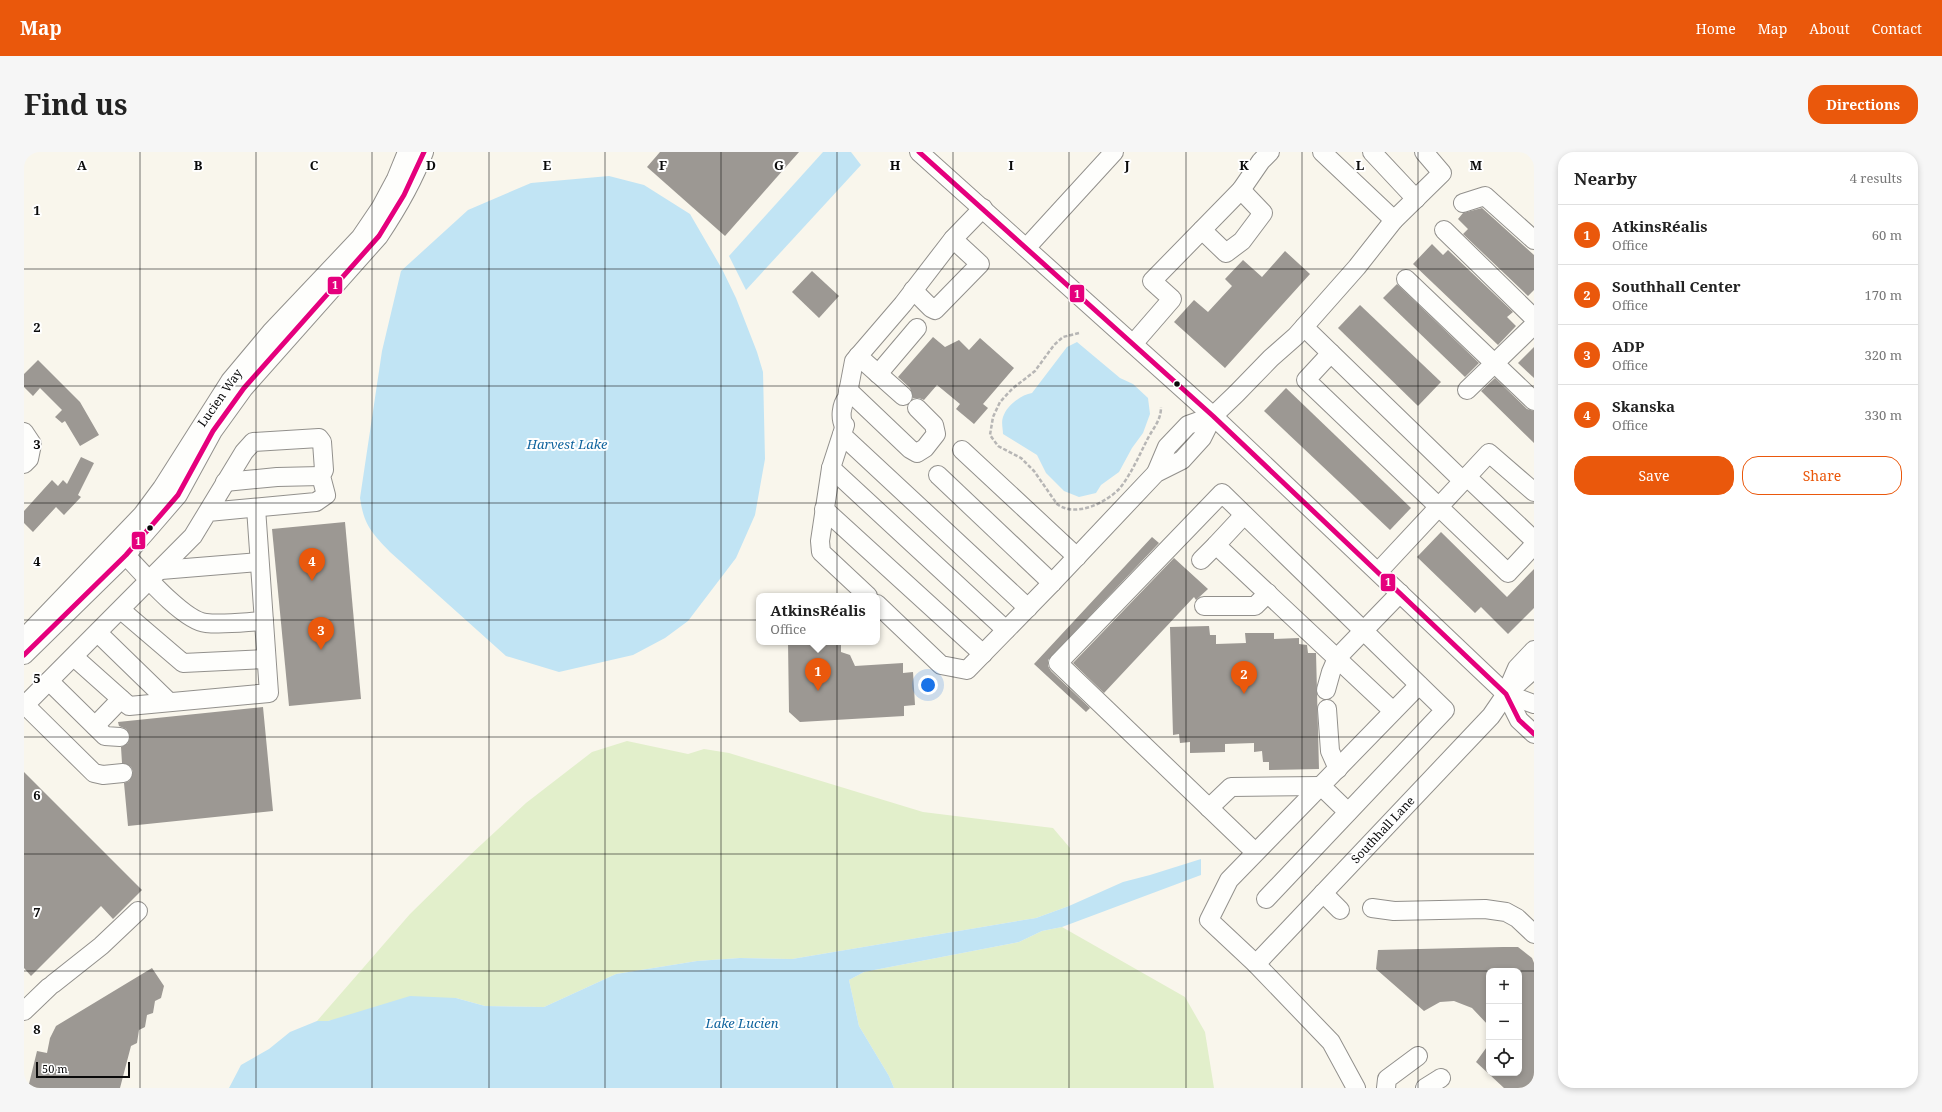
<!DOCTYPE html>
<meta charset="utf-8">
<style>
body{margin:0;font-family:"Noto Serif",serif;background:#f6f6f6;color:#222}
.controls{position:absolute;right:12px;bottom:12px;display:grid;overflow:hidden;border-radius:8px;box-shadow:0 2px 6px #0003}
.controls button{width:36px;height:36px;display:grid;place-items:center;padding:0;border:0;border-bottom:1px solid #e0e0e0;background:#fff;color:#222;font:20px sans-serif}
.scale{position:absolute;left:12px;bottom:10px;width:94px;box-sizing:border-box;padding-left:4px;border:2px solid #0a0a0a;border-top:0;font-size:11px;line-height:14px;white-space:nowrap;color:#0a0a0a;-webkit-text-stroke:3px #fff;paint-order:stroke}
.you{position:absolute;left:904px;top:533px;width:14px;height:14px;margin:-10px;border:3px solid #fff;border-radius:50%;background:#1a73e8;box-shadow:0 0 0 6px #1a73e833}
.badge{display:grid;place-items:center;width:26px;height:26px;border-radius:50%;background:#ea580c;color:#fff;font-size:13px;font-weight:700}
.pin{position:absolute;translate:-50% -33px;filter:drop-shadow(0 1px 2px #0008)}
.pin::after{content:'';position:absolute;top:21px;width:14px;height:12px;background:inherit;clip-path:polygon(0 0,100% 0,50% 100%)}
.popup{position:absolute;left:732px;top:441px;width:124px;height:52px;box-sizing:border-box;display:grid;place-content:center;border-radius:8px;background:#fff;filter:drop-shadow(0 1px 3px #0005);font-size:13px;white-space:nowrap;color:#767676}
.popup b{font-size:15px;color:#222}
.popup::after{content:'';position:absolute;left:50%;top:100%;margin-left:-8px;border:8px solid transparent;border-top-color:#fff}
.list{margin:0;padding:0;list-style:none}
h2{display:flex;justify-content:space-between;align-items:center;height:52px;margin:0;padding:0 16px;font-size:17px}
h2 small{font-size:13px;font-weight:400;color:#767676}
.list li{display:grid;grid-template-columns:26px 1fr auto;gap:12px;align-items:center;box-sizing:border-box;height:60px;padding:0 16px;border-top:1px solid #e0e0e0}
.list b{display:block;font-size:15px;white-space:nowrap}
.list p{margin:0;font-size:13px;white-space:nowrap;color:#767676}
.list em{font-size:13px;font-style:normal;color:#767676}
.actions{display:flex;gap:8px;padding:12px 16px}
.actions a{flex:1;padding:9px 0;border:1px solid #ea580c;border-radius:16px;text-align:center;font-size:14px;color:#ea580c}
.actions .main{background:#ea580c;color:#fff}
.icon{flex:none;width:22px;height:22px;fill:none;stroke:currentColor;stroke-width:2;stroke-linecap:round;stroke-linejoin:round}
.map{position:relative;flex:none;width:1510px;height:936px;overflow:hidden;border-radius:16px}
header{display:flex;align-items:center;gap:24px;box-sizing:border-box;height:56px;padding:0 20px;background:#ea580c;color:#fff}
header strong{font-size:19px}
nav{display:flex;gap:22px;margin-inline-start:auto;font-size:14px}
.intro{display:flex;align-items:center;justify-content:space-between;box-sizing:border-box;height:96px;padding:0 24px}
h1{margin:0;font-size:28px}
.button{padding:10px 18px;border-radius:16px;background:#ea580c;color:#fff;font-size:14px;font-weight:700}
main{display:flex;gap:24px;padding:0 24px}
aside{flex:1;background:#fff;border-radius:16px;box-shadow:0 2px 6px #0003}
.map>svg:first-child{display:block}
</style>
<header>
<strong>Map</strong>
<nav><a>Home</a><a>Map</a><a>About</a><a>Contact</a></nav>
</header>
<div class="intro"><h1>Find us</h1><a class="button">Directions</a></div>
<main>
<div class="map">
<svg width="1510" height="936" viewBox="0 0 1510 936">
<rect width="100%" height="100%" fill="#f9f6ec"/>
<g fill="#e2efcb">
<path d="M 603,589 L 664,602 L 680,597 L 705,601 L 899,660 L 1029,676 L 1046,696 L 1045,754 L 1012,766 L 768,807 L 716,806 L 673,809 L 592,822 L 520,855 L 461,854 L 432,846 L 304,869 L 293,869 L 386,762 L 445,704 L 502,651 L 568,600 Z"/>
<path d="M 1038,775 L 1161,845 L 1181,880 L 1190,936 L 870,936 L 865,924 L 835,874 L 825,828 L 840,820 L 995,790 L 1018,779 Z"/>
</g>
<g fill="#c1e4f4">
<path d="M 799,0 L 827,0 L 837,13 L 722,138 L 705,104 Z"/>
<path d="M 585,24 L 620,33 L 666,62 L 698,117 L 712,146 L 733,200 L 739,220 L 741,307 L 731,363 L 712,406 L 664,469 L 641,486 L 609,503 L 535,520 L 482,504 L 366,400 C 347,380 340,373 336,346 L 358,199 L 377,119 L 444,58 L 507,31 Z"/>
<path d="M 1053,190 L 1096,226 L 1109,232 L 1124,246 L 1126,262 L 1119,281 L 1108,296 L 1095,320 L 1077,333 L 1072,341 L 1055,345 L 1040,339 L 1022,321 L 1013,303 L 979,282 C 979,277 977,270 979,265 C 983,253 997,243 1008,241 L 1043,195 Z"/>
<path d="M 1177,707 L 1177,723 L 1038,775 L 1018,779 L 995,790 L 840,820 L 825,828 L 835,874 L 865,924 L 870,936 L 205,936 L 217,913 L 245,897 L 266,880 L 293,869 L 304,869 L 386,844 L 432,846 L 461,854 L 520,855 L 592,822 L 673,809 L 716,806 L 768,807 L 1012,766 L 1045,754 L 1099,730 L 1126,723 Z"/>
</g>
<g fill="#9c9893">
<path d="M 636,0 L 775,0 L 701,84 L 623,15 Z"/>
<path d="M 1458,56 L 1510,103 L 1510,138 L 1504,144 L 1439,82 L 1444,77 L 1434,67 L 1439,61 Z"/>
<path d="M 1408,92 L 1419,103 L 1424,98 L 1489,160 L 1483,165 L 1492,174 L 1474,193 L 1389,112 Z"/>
<path d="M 1261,99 L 1286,122 L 1201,216 L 1150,170 L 1170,148 L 1184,160 L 1208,134 L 1201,127 L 1219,108 L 1238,125 Z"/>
<path d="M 788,119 L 815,144 L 795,166 L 768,140 Z"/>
<path d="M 1373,132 L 1455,211 L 1441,225 L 1359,146 Z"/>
<path d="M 1336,153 L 1417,230 L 1394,254 L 1314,176 Z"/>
<path d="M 909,185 L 921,195 L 935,188 L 945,198 L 956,186 L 990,216 L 959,252 L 964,256 L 950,272 L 932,257 L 936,252 L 913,233 L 900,248 L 895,246 L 889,246 L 886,236 L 874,225 Z"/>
<path d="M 1510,195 L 1510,226 L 1494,211 Z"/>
<path d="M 14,208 L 56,250 L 75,283 L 56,294 L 41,269 L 38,271 L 31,265 L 38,258 L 16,236 L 9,244 L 0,235 L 0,222 Z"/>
<path d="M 1471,226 L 1503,257 L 1510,259 L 1510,291 L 1457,239 Z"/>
<path d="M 1262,236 L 1387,356 L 1366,378 L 1240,259 Z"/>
<path d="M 57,305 L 70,311 L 54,343 L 57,345 L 40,363 L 32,355 L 9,380 L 0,371 L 0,359 L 28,328 L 34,334 L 39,328 L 43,332 Z"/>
<path d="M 321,370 L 337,547 L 265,554 L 248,377 Z"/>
<path d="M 1417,380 L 1483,445 L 1510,417 L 1510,456 L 1484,482 L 1457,455 L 1451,461 L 1393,405 Z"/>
<path d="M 1128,385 L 1135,391 L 1024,508 L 1024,514 L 1027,519 L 1066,556 L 1062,560 L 1010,512 Z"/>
<path d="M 1150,406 L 1184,437 L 1172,448 L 1170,445 L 1080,541 L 1049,511 Z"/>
<path d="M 1185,474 L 1186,483 L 1192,483 L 1192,492 L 1222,491 L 1221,481 L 1250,481 L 1250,487 L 1275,486 L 1275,492 L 1283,493 L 1284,501 L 1292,501 L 1295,617 L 1245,618 L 1245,610 L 1239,610 L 1238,599 L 1230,600 L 1230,591 L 1201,592 L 1201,600 L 1166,601 L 1166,590 L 1156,591 L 1155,582 L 1149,583 L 1146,475 Z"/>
<path d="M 764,490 L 817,490 L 817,500 L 826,503 L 831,514 L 879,511 L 879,521 L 889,520 L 891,553 L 880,554 L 880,564 L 776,570 L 765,560 Z"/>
<path d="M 239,555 L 249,659 L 104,674 L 100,631 L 105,629 L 109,620 L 107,615 L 98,611 L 97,595 L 104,591 L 106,585 L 102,577 L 95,574 L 94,570 Z"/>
<path d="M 0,620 L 118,738 L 89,767 L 77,754 L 7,824 L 0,816 Z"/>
<path d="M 1479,795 L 1494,795 L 1508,806 L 1510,811 L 1510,936 L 1480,936 L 1452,910 L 1465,892 L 1465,921 L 1495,921 L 1495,819 L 1465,819 L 1465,874 L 1448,856 L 1430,849 L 1416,850 L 1400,859 L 1352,817 L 1354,798 Z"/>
<path d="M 128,816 L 140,834 L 137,846 L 131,849 L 129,861 L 123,863 L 121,875 L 115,878 L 113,891 L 107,894 L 96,936 L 4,936 L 13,899 L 23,901 L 26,886 L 32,874 Z"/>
</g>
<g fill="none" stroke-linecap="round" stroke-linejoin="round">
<defs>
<g id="minor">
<path d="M 895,0 L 1189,264 L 1482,542 L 1510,552"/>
<path d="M 1348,0 L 1392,47"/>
<path d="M 1439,51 L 1461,44 L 1510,88"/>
<path d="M 1370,68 L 1418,21 L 1400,0"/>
<path d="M 1178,78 L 1202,101 L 1218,89 L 1239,61 L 1217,38"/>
<path d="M 1420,78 L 1510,166"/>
<path d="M 1003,95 L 1090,0"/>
<path d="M 1382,127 L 1510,249"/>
<path d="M 889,138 L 907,156 L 911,158 L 956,112 L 929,87"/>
<path d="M 1280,175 L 1439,329"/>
<path d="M 1109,192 L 1148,147 L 1128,129 L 1217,38 L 1237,9 L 1246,0"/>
<path d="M 1307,201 L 1282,228 L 1484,421 L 1510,393"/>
<path d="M 834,204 L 879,244"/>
<path d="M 854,222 L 893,176"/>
<path d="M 824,238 L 886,297 L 893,301 L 901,296 L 912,282 L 910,273 L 893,256"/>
<path d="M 1443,238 L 1510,173"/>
<path d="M 821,273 L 807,316 L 796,389 L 797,400 L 844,444"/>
<path d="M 820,274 C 816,266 817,253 823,246 L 830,209 L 879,152 L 929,87 L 959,56"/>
<path d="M 0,280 L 8,292 L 5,307 L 0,312"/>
<path d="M 818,283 L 1004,456"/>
<path d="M 938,298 L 1053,405"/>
<path d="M 807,316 L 982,478"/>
<path d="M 1132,321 L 1143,295 L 1164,273 L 1189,264 L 1212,242 L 1247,206 L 1272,184 L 1333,115 L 1370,68 L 1298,0"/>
<path d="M 914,323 L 1028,431"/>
<path d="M 1443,325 L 1510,388"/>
<path d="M 201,330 L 253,325 L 297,324"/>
<path d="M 800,357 L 959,502"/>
<path d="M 1192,393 L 1220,363"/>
<path d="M 93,394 C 111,412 158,469 182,471 C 200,473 221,470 240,469"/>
<path d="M 1177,408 L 1192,393 L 1369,559"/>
<path d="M 137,418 L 234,410"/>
<path d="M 1354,420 L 1465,301 L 1510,340"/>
<path d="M 853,452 L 917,513 L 943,518 L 1028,431 L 1132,321 L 1158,308 L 1178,286 L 1189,264"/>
<path d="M 1180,454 L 1231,454 L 1244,441"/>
<path d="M 97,458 L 159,511 L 242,507"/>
<path d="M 74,481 L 145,550"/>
<path d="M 0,486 L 118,363 L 138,336 L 206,229 L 247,180 L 336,86 L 357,55 L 372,27 L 383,0"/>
<path d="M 0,503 L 102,403 L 129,372 L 154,343 L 189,279 L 220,236 L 355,84 C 373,57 389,30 400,0"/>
<path d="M 50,505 L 105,554 L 245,541 L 232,356"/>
<path d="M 25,529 L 81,584 L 96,585"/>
<path d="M 1302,538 L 1307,520 L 1313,506 L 1376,441"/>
<path d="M 1483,539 L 1493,516 L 1510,498"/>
<path d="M 1482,542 L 1495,568 L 1510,582"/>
<path d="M 0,552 L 70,621 L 79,623 L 99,621"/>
<path d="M 1,553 L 169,384 L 220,300 L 229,290 L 295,286 L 298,290 L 300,318 L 297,324 L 302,343 L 292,350 L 184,360"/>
<path d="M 1303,557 L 1306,599 L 1314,617"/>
<path d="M 71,574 L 97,547"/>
<path d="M 1185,656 L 1207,635 L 1297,634 L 1324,660"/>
<path d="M 1231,700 L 1034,511 L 1198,341 L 1421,558 L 1242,747"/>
<path d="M 1299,741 L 1316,758"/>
<path d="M 1348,756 L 1370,759 L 1461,757 L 1482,760 L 1493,766 L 1510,782"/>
<path d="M 1232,812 L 1467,564 L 1482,542 L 1510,517"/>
<path d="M 29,832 L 77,794 L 114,759"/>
<path d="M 0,859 L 25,835"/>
<path d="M 1332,936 L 1307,890 L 1232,812 L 1185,768 L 1205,728 L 1395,533"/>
<path d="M 1362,936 L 1363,927 L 1394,904"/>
<path d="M 1401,936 L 1417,926"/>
</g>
</defs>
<use href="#minor" stroke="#92908c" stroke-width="20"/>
<path stroke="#b7b6b5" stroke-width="2.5" stroke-dasharray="4 2" stroke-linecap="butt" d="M 1055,181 L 1039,185 L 1030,193 L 1011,219 L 988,237 L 976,250 L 969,265 L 966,283 L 974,294 L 997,306 L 1010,319 L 1033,352 C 1051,366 1082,351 1096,336 C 1107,322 1115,304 1123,288 C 1129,276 1137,269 1137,255"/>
<use href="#minor" stroke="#fefefc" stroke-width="18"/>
<defs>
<g id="bus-1">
<path d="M 895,0 L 1189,264 L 1482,542 L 1495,568 L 1510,582"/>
<path d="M 0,503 L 102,403 L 154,343 L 189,279 L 220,236 L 355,84 L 380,43 L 400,0"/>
</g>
</defs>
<use href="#bus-1" stroke="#fff" stroke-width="8"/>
<use href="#bus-1" stroke="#e5007d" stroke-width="5"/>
</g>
<path fill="none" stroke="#0a0a0a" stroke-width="1" stroke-opacity="0.55" d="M 116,0 L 116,936M 232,0 L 232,936M 348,0 L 348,936M 465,0 L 465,936M 581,0 L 581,936M 697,0 L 697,936M 813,0 L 813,936M 929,0 L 929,936M 1045,0 L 1045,936M 1162,0 L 1162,936M 1278,0 L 1278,936M 1394,0 L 1394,936M 0,117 L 1510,117M 0,234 L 1510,234M 0,351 L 1510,351M 0,468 L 1510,468M 0,585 L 1510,585M 0,702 L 1510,702M 0,819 L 1465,819M 1465,819 L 1495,819M 1495,819 L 1510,819"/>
<g fill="#0a0a0a" stroke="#fff" stroke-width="1.5">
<circle cx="1153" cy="232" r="3.5"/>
<circle cx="126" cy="376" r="3.5"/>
</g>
<g text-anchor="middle" stroke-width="4" stroke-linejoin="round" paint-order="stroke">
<g font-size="12" fill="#0a0a0a" stroke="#fff">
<text transform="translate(196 246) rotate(-55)" y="4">Lucien Way</text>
<text transform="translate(1359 678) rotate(-47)" y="4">Southhall Lane</text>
</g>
<g font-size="13" font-style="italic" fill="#10649e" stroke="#fff">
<text x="543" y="297">Harvest Lake</text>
<text x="718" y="876">Lake Lucien</text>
</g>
</g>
<g font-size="13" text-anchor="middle" font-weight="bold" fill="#0a0a0a" stroke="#fff" stroke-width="4" stroke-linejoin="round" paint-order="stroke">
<text x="58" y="18">A</text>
<text x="174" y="18">B</text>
<text x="290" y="18">C</text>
<text x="407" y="18">D</text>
<text x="523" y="18">E</text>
<text x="639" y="18">F</text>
<text x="755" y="18">G</text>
<text x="871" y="18">H</text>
<text x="987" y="18">I</text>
<text x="1103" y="18">J</text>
<text x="1220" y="18">K</text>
<text x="1336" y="18">L</text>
<text x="1452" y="18">M</text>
<text x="13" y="63">1</text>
<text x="13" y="180">2</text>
<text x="13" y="297">3</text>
<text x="13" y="414">4</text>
<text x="13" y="531">5</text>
<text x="13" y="648">6</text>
<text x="13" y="765">7</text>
<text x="13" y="882">8</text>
</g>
<g stroke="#fff" stroke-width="1.5">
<rect x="303" y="124" width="16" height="19" rx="4" fill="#e5007d"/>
<rect x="1045" y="132" width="16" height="19" rx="4" fill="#e5007d"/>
<rect x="107" y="379" width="15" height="19" rx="4" fill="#e5007d"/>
<rect x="1356" y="421" width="16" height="19" rx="4" fill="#e5007d"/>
</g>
<g font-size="11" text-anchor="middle" font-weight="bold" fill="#fff">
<text x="311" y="137">1</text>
<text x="1053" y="146">1</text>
<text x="114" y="393">1</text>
<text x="1364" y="434">1</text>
</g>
</svg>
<div class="controls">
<button>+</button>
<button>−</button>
<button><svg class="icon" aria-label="locate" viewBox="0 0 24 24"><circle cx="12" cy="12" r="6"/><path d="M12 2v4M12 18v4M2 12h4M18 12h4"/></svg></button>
</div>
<div class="scale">50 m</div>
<div class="you"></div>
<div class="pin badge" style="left:794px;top:539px">1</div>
<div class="popup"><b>AtkinsRéalis</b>Office</div>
<div class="pin badge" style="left:1220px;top:542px">2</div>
<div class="pin badge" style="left:297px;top:498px">3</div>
<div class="pin badge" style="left:288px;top:429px">4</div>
</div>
<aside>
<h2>Nearby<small>4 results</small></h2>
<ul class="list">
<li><span class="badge">1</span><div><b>AtkinsRéalis</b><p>Office</p></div><em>60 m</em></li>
<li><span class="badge">2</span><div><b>Southhall Center</b><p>Office</p></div><em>170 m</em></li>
<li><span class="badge">3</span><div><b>ADP</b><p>Office</p></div><em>320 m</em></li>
<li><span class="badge">4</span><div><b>Skanska</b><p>Office</p></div><em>330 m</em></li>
</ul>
<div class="actions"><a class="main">Save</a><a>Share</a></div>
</aside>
</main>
